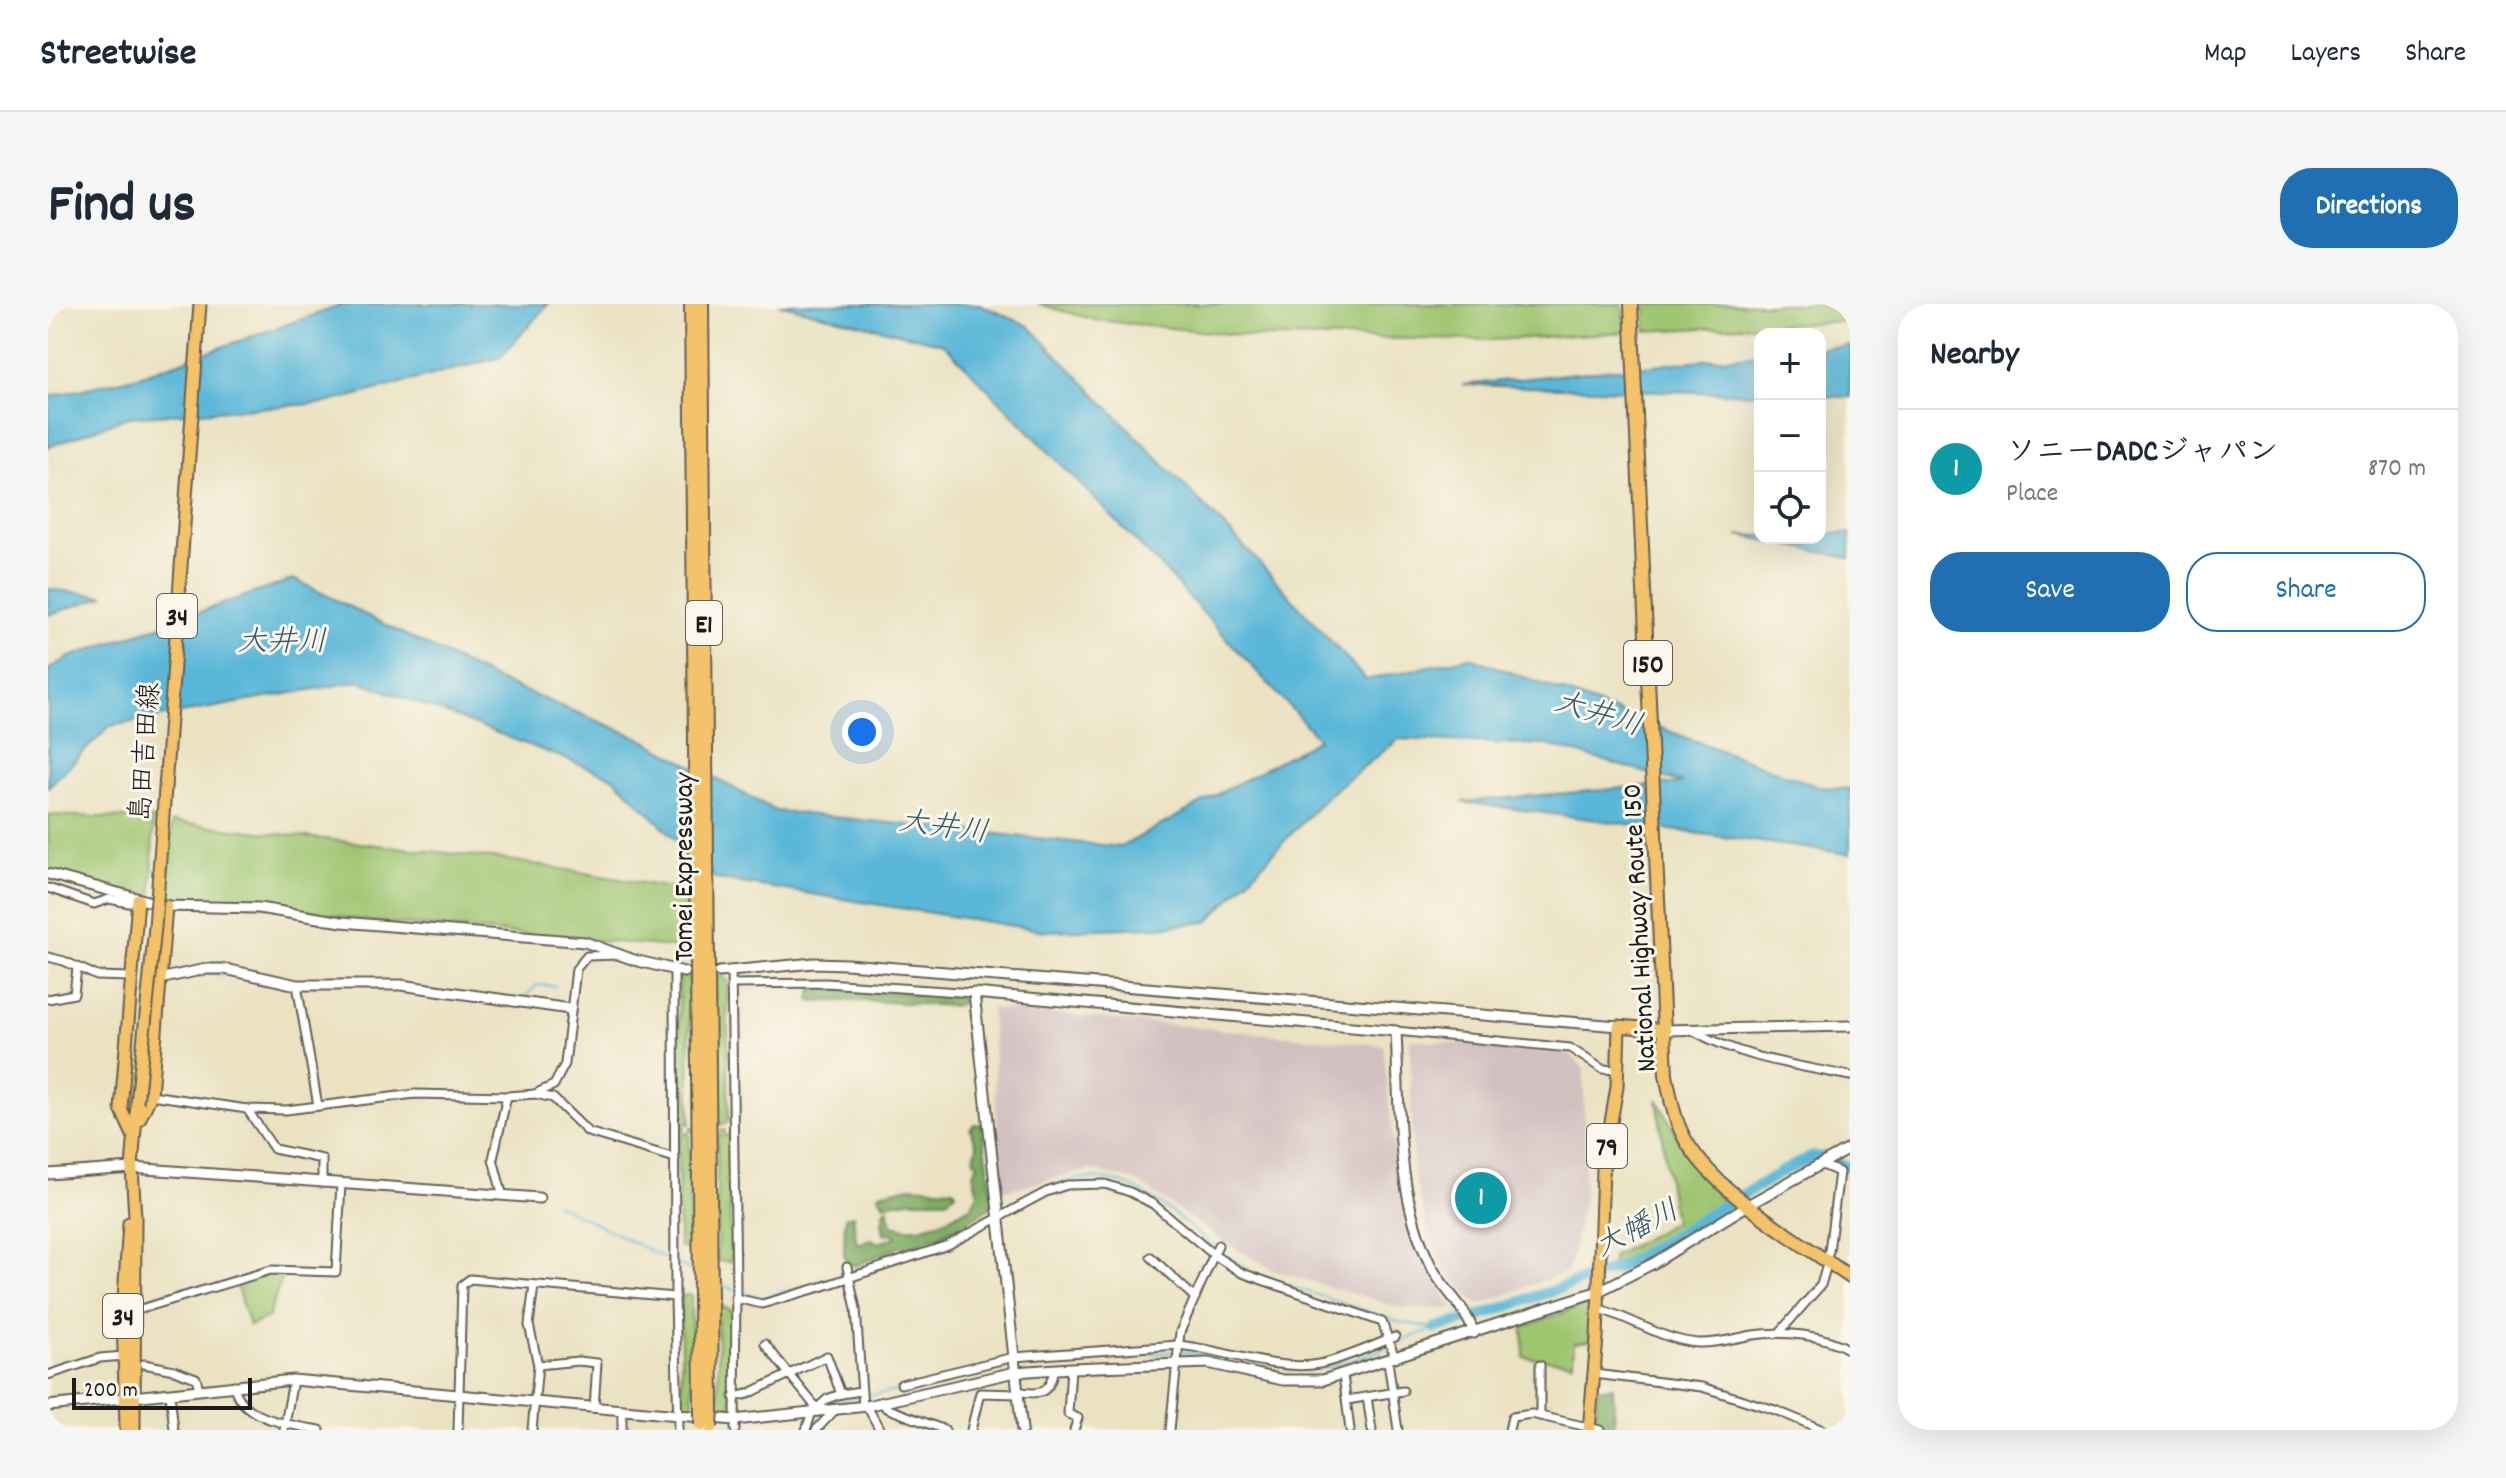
<!DOCTYPE html>
<meta charset="utf-8">
<style>
body{margin:0;font-family:Dekko,"Klee One",sans-serif;background:#f6f6f7;color:#1f2937}
.controls{position:absolute;right:24px;top:24px;display:grid;overflow:hidden;border-radius:16px;box-shadow:0 8px 32px #0002}
.controls button{width:72px;height:72px;display:grid;place-items:center;padding:0;border:0;border-bottom:2px solid #e0e1e3;background:#fff;color:#1f2937;font:40px sans-serif}
.scale{position:absolute;left:24px;bottom:20px;width:180px;box-sizing:border-box;padding-left:8px;border:4px solid #1c1c1c;border-top:0;font-size:22px;line-height:28px;white-space:nowrap;color:#1c1c1c;-webkit-text-stroke:6px #fbf7ec;paint-order:stroke}
.you{position:absolute;left:814px;top:428px;width:28px;height:28px;margin:-20px;border:6px solid #fff;border-radius:50%;background:#1a73e8;box-shadow:0 0 0 12px #1a73e833}
.badge{display:grid;place-items:center;width:52px;height:52px;border-radius:50%;background:#1f6fb2;color:#fff;font-size:26px;font-weight:700}
.pin{position:absolute;translate:-50% -50%;border:4px solid #fff;box-shadow:0 2px 8px #0006}
.list{margin:0;padding:0;list-style:none}
h2{display:flex;justify-content:space-between;align-items:center;height:104px;margin:0;padding:0 32px;font-size:34px}
h2 small{font-size:26px;font-weight:400;color:#747a83}
.list li{display:grid;grid-template-columns:52px 1fr auto;gap:24px;align-items:center;box-sizing:border-box;height:120px;padding:0 32px;border-top:2px solid #e0e1e3}
.list b{display:block;font-size:30px;white-space:nowrap}
.list p{margin:0;font-size:26px;white-space:nowrap;color:#747a83}
.list em{font-size:26px;font-style:normal;color:#747a83}
.actions{display:flex;gap:16px;padding:24px 32px}
.actions a{flex:1;padding:18px 0;border:2px solid #1f6fb2;border-radius:32px;text-align:center;font-size:28px;color:#1f6fb2}
.actions .main{background:#1f6fb2;color:#fff}
.icon{flex:none;width:44px;height:44px;fill:none;stroke:currentColor;stroke-width:2;stroke-linecap:round;stroke-linejoin:round}
.map{position:relative;flex:none;width:1802px;height:1126px;overflow:hidden;border-radius:32px}
header{display:flex;align-items:center;gap:48px;box-sizing:border-box;height:112px;padding:0 40px;background:#fff;border-bottom:2px solid #e0e1e3}
header strong{font-size:38px}
nav{display:flex;gap:44px;margin-inline-start:auto;font-size:28px}
.intro{display:flex;align-items:center;justify-content:space-between;box-sizing:border-box;height:192px;padding:0 48px}
h1{margin:0;font-size:56px}
.button{padding:20px 36px;border-radius:32px;background:#1f6fb2;color:#fff;font-size:28px;font-weight:700}
main{display:flex;gap:48px;padding:0 48px}
aside{flex:1;background:#fff;border-radius:32px;box-shadow:0 8px 32px #0002}
.map>svg:first-child{display:block}
</style>
<header>
<strong>Streetwise</strong>
<nav><a>Map</a><a>Layers</a><a>Share</a></nav>
</header>
<div class="intro"><h1>Find us</h1><a class="button">Directions</a></div>
<main>
<div class="map">
<svg width="1802" height="1126" viewBox="0 0 1802 1126">
<rect width="100%" height="100%" fill="#fbf7ec"/>
<filter id="ink" filterUnits="userSpaceOnUse"><feTurbulence type="fractalNoise" baseFrequency=".0125" numOctaves="2"/><feDisplacementMap in="SourceGraphic" scale="16" xChannelSelector="R" yChannelSelector="G"/><feConvolveMatrix kernelMatrix="1 2 1 2 8 2 1 2 1" color-interpolation-filters="sRGB"/></filter>
<filter id="wash" filterUnits="userSpaceOnUse"><feTurbulence type="fractalNoise" baseFrequency=".006" numOctaves="4" result="noise"/><feDisplacementMap in="SourceGraphic" scale="32" xChannelSelector="R" yChannelSelector="G"/><feGaussianBlur stdDeviation="1.8" result="paint"/><feColorMatrix in="noise" values="0 0 0 0 0 0 0 0 0 0 0 0 0 0 0 0 0 1.4 0 .05"/><feComposite in="paint" operator="in"/></filter>
<g filter="url(#wash)">
<rect width="100%" height="100%" fill="#ebe2c2"/>
<g fill="#d2bfbf">
<path d="M 943,704 L 1335,741 L 1348,864 L 1374,951 L 1404,1005 L 1354,1004 L 1227,967 L 1175,937 L 1088,877 L 1042,866 L 953,887 Z"/>
<path d="M 1362,735 L 1521,749 L 1536,765 L 1536,892 L 1521,967 L 1430,1001 L 1399,967 L 1385,946 L 1365,868 Z"/>
</g>
<g fill="#9ec570" stroke="#5d7046" stroke-width="2">
<path d="M 990,0 L 1574,0 L 1578,28 L 1444,36 L 1209,33 L 1047,16 Z"/>
<path d="M 1598,0 L 1802,0 L 1802,17 L 1598,27 Z"/>
<path d="M 0,511 L 105,515 L 104,594 L 0,570 Z"/>
<path d="M 124,518 L 462,556 L 640,587 L 637,644 L 327,618 L 228,602 L 120,597 Z"/>
<path d="M 674,672 L 679,676 L 681,817 L 677,820 L 669,821 L 666,673 Z"/>
<path d="M 631,673 L 641,673 L 642,820 L 633,820 L 630,818 Z"/>
<path d="M 1609,795 L 1647,865 L 1679,901 L 1600,949 L 1565,963 L 1564,953 L 1626,918 Z"/>
<path d="M 641,829 L 642,947 L 631,942 L 630,840 L 634,830 Z"/>
<path d="M 669,831 L 680,831 L 683,958 L 669,957 Z"/>
<path d="M 226,969 L 235,970 L 220,1014 L 201,1022 L 188,981 Z"/>
<path d="M 637,991 L 643,991 L 645,1102 L 634,1100 L 632,996 Z"/>
<path d="M 1542,999 L 1541,1037 L 1526,1039 L 1525,1059 L 1476,1053 L 1475,1023 Z"/>
<path d="M 669,1000 L 684,1007 L 683,1101 L 680,1106 L 671,1106 Z"/>
</g>
<g fill="#7eaa62" stroke="#4d633f" stroke-width="2">
<path d="M 769,683 L 824,686 L 829,689 C 845,687 905,689 917,696 L 909,702 C 861,700 813,695 765,698 L 762,696 L 764,685 Z"/>
<path d="M 926,820 L 934,820 L 945,895 L 943,903 L 907,925 L 858,945 L 851,943 L 807,962 L 799,958 L 796,950 L 797,913 L 805,911 L 808,937 L 811,940 L 822,935 L 831,939 L 848,933 L 844,929 L 836,930 L 834,919 L 836,907 L 840,904 L 844,921 C 875,932 896,914 923,903 L 930,889 L 925,870 L 930,860 L 926,856 L 929,841 L 922,825 Z"/>
<path d="M 863,882 L 905,885 L 908,888 L 899,896 L 862,896 L 836,900 L 831,892 L 831,889 Z"/>
<path d="M 1565,1083 L 1567,1123 L 1591,1126 L 1558,1126 L 1547,1120 L 1550,1085 Z"/>
</g>
<g fill="#5ab7d8" stroke="#3b6a7a" stroke-width="2">
<path d="M 297,0 L 500,0 L 453,53 L 278,99 L 80,113 L 0,143 L 0,93 L 91,72 Z"/>
<path d="M 730,0 L 931,0 L 981,22 L 1207,254 L 1318,376 L 1422,353 L 1771,483 L 1802,485 L 1802,550 L 1414,498 L 1635,479 L 1500,441 L 1351,435 L 1280,491 L 1160,618 L 1109,623 L 997,627 L 668,575 L 565,473 L 312,377 L 62,422 L 0,483 L 0,366 L 19,354 L 246,275 L 446,375 L 592,434 L 728,507 L 1073,543 L 1271,435 L 1115,265 L 896,40 Z"/>
<path d="M 1802,41 L 1802,93 L 1772,92 L 1772,44 Z"/>
<path d="M 1712,50 L 1712,90 L 1414,81 Z"/>
<path d="M 1772,229 L 1802,229 L 1802,254 L 1690,231 L 1772,234 Z"/>
<path d="M 0,285 L 57,292 L 0,311 Z"/>
</g>
<g fill="none" stroke-linecap="round" stroke-linejoin="round">
<g stroke="#5ab7d8" stroke-width="2">
<path d="M 158,670 L 176,670 L 238,683"/>
<path d="M 474,696 L 489,681 L 507,682"/>
<path d="M 507,899 L 624,958"/>
<path d="M 956,904 C 1054,847 1089,878 1166,943"/>
<path d="M 1171,947 L 1206,969"/>
<path d="M 630,960 L 646,968"/>
<path d="M 803,968 L 906,932 L 942,913"/>
<path d="M 1223,976 L 1352,1018 L 1385,1024"/>
<path d="M 670,978 L 686,986"/>
<path d="M 692,988 L 715,994 L 797,970"/>
<path d="M 1346,1040 L 1387,1024"/>
<path d="M 1132,1048 L 1165,1051"/>
<path d="M 968,1059 L 1126,1048"/>
<path d="M 1238,1065 C 1275,1070 1306,1055 1340,1043"/>
<path d="M 816,1092 L 857,1086 L 962,1060"/>
<path d="M 778,1102 L 787,1096 L 810,1093"/>
<path d="M 762,1126 L 772,1110"/>
</g>
<path stroke="#5ab7d8" stroke-width="11" d="M 1387,1024 L 1429,1013 L 1572,963 L 1735,867 L 1764,853 L 1777,853 L 1802,864"/>
</g>
</g>
<g filter="url(#ink)">
<g fill="none" stroke-linecap="round" stroke-linejoin="round">
<path stroke="#c2baa1" stroke-width="7" stroke-dasharray="7 3.5" stroke-linecap="butt" d="M 628,824 L 685,826"/>
<defs>
<g id="minor">
<path d="M 0,584 L 46,600 L 61,595 L 81,599 L 86,595"/>
<path d="M 0,653 L 16,657 L 49,672 L 83,673"/>
<path d="M 683,666 L 688,979 L 687,1126"/>
<path d="M 626,667 L 627,993 L 630,1126"/>
<path d="M 684,680 L 778,679 L 926,689"/>
<path d="M 249,681 L 270,802"/>
<path d="M 0,695 L 26,690 L 29,664"/>
<path d="M 1644,726 C 1693,754 1747,761 1802,772"/>
<path d="M 1348,727 L 1522,744 L 1554,765 L 1571,766"/>
<path d="M 489,789 L 506,781 L 517,760 L 528,665 L 539,652 L 571,651"/>
<path d="M 103,791 L 199,805 L 238,806 L 367,790 L 459,792 L 487,790 L 505,794 L 540,828 L 627,854"/>
<path d="M 199,805 L 226,845 L 274,855 L 274,879"/>
<path d="M 1772,860 L 1791,868 L 1781,947 L 1778,956"/>
<path d="M 454,889 L 445,855 L 459,792"/>
<path d="M 1103,953 L 1147,994"/>
<path d="M 799,963 L 808,1005 L 815,1103"/>
<path d="M 687,994 L 714,1000 L 773,983 L 900,941 L 998,888 L 1019,881 L 1057,880 L 1082,888 L 1105,900 L 1166,951 L 1194,969 L 1334,1018 L 1347,1054"/>
<path d="M 1551,1005 C 1585,1014 1613,1036 1650,1039 C 1669,1040 1687,1034 1705,1031 C 1734,1027 1776,1030 1802,1046"/>
<path d="M 86,1007 L 223,966 L 288,968 L 293,880"/>
<path d="M 1731,1029 L 1773,981 L 1780,957"/>
<path d="M 717,1040 L 767,1102 L 766,1108"/>
<path d="M 1340,1057 L 1350,1126"/>
<path d="M 96,1060 L 126,1066 L 148,1074 L 151,1085"/>
<path d="M 490,1061 L 530,1057 L 549,1059 L 546,1104"/>
<path d="M 1492,1061 L 1492,1112"/>
<path d="M 1023,1064 L 1020,1110 L 1030,1114 L 1026,1126"/>
<path d="M 1546,1070 L 1654,1083 L 1727,1106 L 1775,1126"/>
<path d="M 0,1071 L 52,1054 L 76,1052"/>
<path d="M 1295,1071 L 1302,1126"/>
<path d="M 853,1080 L 966,1053 L 1130,1041 C 1174,1045 1229,1068 1271,1060 C 1297,1055 1323,1042 1347,1033"/>
<path d="M 186,1081 C 192,1116 243,1121 272,1126"/>
<path d="M 969,1087 C 993,1092 1002,1089 1006,1065"/>
<path d="M 122,1089 L 126,1126"/>
<path d="M 686,1093 L 700,1090 L 779,1052 L 793,1090 L 813,1087"/>
<path d="M 1319,1093 L 1324,1126"/>
<path d="M 1299,1096 L 1355,1087"/>
<path d="M 835,1099 L 838,1104 L 897,1126"/>
<path d="M 819,1102 L 832,1126"/>
<path d="M 574,1105 L 574,1126"/>
<path d="M 768,1105 L 779,1095 L 793,1090"/>
<path d="M 236,1126 L 245,1076"/>
<path d="M 410,1126 L 414,981 L 422,975 L 627,993"/>
<path d="M 484,1126 L 490,1061 L 481,1021 L 486,981"/>
<path d="M 758,1126 L 764,1108"/>
<path d="M 768,1126 L 786,1107"/>
<path d="M 923,1126 L 932,1089 L 970,1090"/>
<path d="M 1122,1126 L 1132,1028 L 1170,941"/>
<path d="M 1461,1126 L 1464,1113 L 1484,1110 L 1552,1126"/>
<path d="M 1795,1126 L 1802,1118"/>
</g>
<g id="tertiary">
<path d="M 0,570 L 118,602 L 211,604 L 294,618 L 537,638 L 586,656 L 636,668"/>
<path d="M 671,668 L 766,659 L 799,660 L 1571,722"/>
<path d="M 111,675 L 158,665 L 177,665 L 249,681 L 353,681 L 522,705"/>
<path d="M 1617,726 L 1802,722"/>
<path d="M 0,870 L 84,864 L 491,894"/>
<path d="M 0,1102 L 245,1076 L 686,1116 L 819,1102 L 967,1068 L 1023,1064 L 1160,1059 L 1235,1076 L 1275,1076 L 1551,987 L 1606,959 L 1700,901 L 1802,844"/>
<path d="M 974,1126 L 926,689 L 1348,727 C 1352,805 1347,890 1383,962 C 1396,987 1416,1000 1426,1029"/>
</g>
<g id="primary">
<path d="M 91,816 L 103,791 L 118,602"/>
<path d="M 85,831 L 73,805 L 90,596"/>
<path d="M 78,1126 L 75,1009 L 81,919"/>
<path d="M 86,1126 L 87,913 L 84,864 L 89,799"/>
<path d="M 1541,1126 L 1549,1034 L 1555,865 L 1569,783 L 1571,722 L 1617,726"/>
</g>
<path id="trunk" d="M 1583,0 L 1618,771 C 1622,789 1624,808 1632,825 C 1657,884 1750,936 1802,973"/>
<g id="motorway">
<path d="M 643,0 L 653,1101"/>
<path d="M 654,0 L 664,1104"/>
</g>
</defs>
<use href="#minor" stroke="#646156" stroke-width="11"/>
<use href="#tertiary" stroke="#646156" stroke-width="13"/>
<use href="#primary" stroke="#646156" stroke-width="15"/>
<use href="#trunk" stroke="#646156" stroke-width="16"/>
<use href="#motorway" stroke="#646156" stroke-width="16"/>
<use href="#minor" stroke="#fff" stroke-width="7"/>
<use href="#tertiary" stroke="#fff" stroke-width="9"/>
<use href="#primary" stroke="#f3c26a" stroke-width="11"/>
<use href="#trunk" stroke="#f3c26a" stroke-width="12"/>
<use href="#motorway" stroke="#f3c26a" stroke-width="12"/>
<defs>
<path id="primary-bridge" d="M 89,799 L 107,623 L 152,0"/>
<g id="motorway-bridge">
<path d="M 653,1121 L 653,1101"/>
<path d="M 663,1123 L 664,1104"/>
</g>
</defs>
<use href="#primary-bridge" stroke="#646156" stroke-width="15" stroke-linecap="butt"/>
<use href="#motorway-bridge" stroke="#646156" stroke-width="16" stroke-linecap="butt"/>
<use href="#primary-bridge" stroke="#f3c26a" stroke-width="11"/>
<use href="#motorway-bridge" stroke="#f3c26a" stroke-width="12"/>
</g>
</g>
<g text-anchor="middle" stroke-width="6" stroke-linejoin="round" paint-order="stroke">
<g fill="#fbf7ec" stroke="#5f5e5a" stroke-width="2">
<rect x="109" y="290" width="40" height="44" rx="6"/>
<rect x="638" y="297" width="36" height="44" rx="6"/>
<rect x="1576" y="337" width="48" height="44" rx="6"/>
<rect x="1539" y="820" width="40" height="44" rx="6"/>
<rect x="55" y="990" width="40" height="44" rx="6"/>
</g>
<g font-size="26" font-weight="bold" fill="#1c1c1c">
<text x="129" y="321">34</text>
<text x="656" y="328">E1</text>
<text x="1600" y="368">150</text>
<text x="1559" y="851">79</text>
<text x="75" y="1021">34</text>
</g>
<g font-size="28" fill="#1c1c1c" stroke="#fbf7ec">
<text transform="translate(95 448) rotate(-86)" y="10">島田吉田線</text>
<text transform="translate(634 563) rotate(-90)" y="10">Tomei Expressway</text>
<text transform="translate(1589 624) rotate(-93)" y="10">National Highway Route 150</text>
</g>
<g font-size="30" font-style="italic" fill="#355a67" stroke="#fbf7ec">
<text x="234" y="346">大井川</text>
<text transform="translate(1551 408) rotate(17)" y="10">大井川</text>
<text transform="translate(896 521) rotate(8)" y="10">大井川</text>
<text transform="translate(1588 923) rotate(-27)" y="10">大幡川</text>
</g>
</g>
</svg>
<div class="controls">
<button>+</button>
<button>−</button>
<button><svg class="icon" aria-label="locate" viewBox="0 0 24 24"><circle cx="12" cy="12" r="6"/><path d="M12 2v4M12 18v4M2 12h4M18 12h4"/></svg></button>
</div>
<div class="scale">200 m</div>
<div class="you"></div>
<div class="pin badge" style="left:1433px;top:894px;background:#0f9aa8">1</div>
</div>
<aside>
<h2>Nearby<small></small></h2>
<ul class="list">
<li><span class="badge" style="background:#0f9aa8">1</span><div><b>ソニーDADCジャパン</b><p>Place</p></div><em>870 m</em></li>
</ul>
<div class="actions"><a class="main">Save</a><a>Share</a></div>
</aside>
</main>
